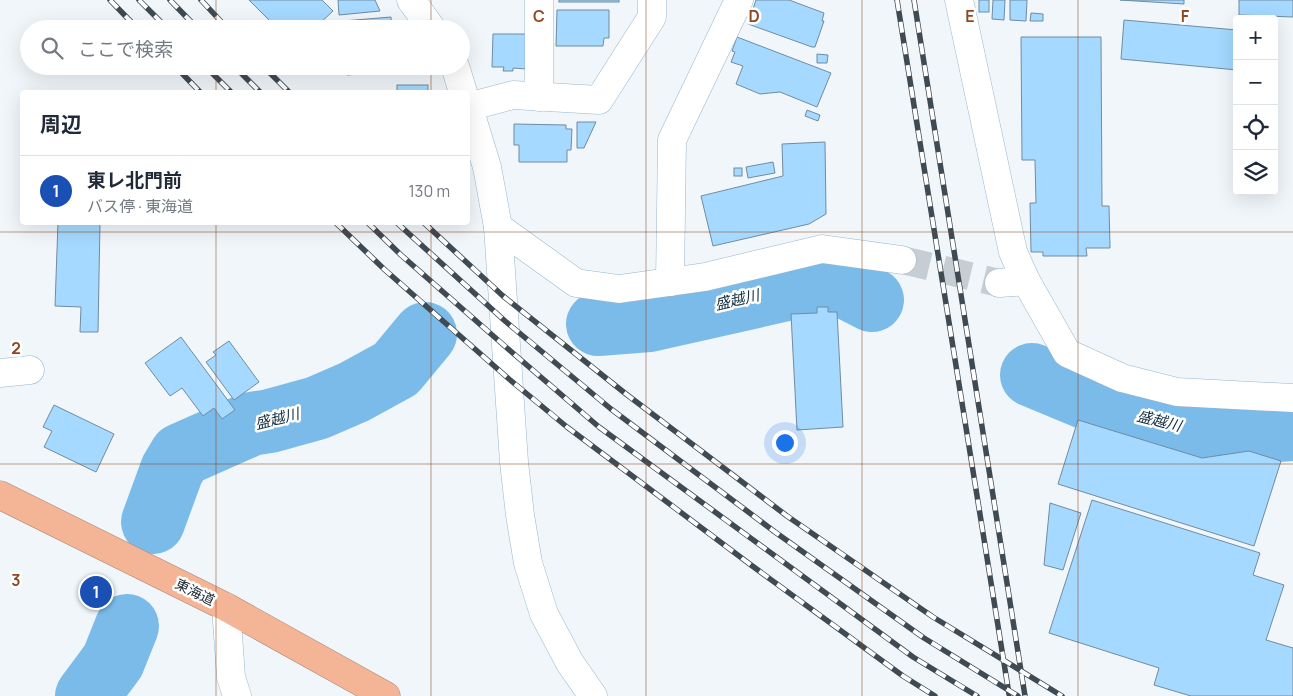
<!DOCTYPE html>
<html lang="ja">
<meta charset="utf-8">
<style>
body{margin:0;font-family:Manrope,"Noto Sans JP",sans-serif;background:#f6f6f7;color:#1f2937}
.controls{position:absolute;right:15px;top:15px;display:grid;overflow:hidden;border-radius:5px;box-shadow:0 5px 20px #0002}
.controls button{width:45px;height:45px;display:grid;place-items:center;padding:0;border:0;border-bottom:1px solid #e0e1e3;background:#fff;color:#1f2937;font:25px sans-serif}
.you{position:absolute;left:784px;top:442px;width:18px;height:18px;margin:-12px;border:4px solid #fff;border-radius:50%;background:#1a73e8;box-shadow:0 0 0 8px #1a73e833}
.badge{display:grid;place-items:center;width:32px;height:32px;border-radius:50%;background:#db2777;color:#fff;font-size:16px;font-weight:700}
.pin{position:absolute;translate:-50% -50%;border:2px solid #fff;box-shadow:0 1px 5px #0006}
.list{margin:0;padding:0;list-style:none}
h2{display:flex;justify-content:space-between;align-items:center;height:65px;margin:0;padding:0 20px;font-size:21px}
h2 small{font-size:16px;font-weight:400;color:#747a83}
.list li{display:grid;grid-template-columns:32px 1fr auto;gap:15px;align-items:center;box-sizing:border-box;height:70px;padding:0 20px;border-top:1px solid #e0e1e3}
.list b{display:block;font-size:19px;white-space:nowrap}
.list p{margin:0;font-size:16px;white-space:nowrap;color:#747a83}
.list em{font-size:16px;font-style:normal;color:#747a83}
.icon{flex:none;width:28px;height:28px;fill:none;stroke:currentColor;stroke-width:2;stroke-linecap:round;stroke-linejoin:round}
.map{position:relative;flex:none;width:1293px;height:696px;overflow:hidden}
.search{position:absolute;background:#fff;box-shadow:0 5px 20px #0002;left:20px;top:20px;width:450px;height:55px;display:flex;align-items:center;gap:12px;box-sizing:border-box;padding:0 18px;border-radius:28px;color:#747a83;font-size:19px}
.panel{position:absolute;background:#fff;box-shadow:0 5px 20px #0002;left:20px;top:90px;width:450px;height:135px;border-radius:5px}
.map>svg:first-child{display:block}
</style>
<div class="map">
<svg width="1293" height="696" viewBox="0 0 1293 696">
<rect width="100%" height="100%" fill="#f0f6fa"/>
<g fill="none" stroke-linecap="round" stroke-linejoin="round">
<g stroke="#7abbea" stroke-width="64">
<path d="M 598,324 L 649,320 L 822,281 L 835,281 L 872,300"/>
<path d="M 1032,375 L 1097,402 L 1155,422 L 1224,434 L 1293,429"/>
<path d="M 153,522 L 172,470 L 181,455 L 251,424 L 270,421 L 317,408 L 354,392 L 396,369 L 425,334"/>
<path d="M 87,696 L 113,661 L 127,626"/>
</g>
</g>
<g fill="#a5d9ff" stroke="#708ca1">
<path d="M 249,0 L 322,0 L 333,11 L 319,24 L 324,29 L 278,29 Z"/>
<path d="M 338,0 L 375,0 L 380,11 L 339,15 Z"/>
<rect x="559" y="0" width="60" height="2"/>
<path d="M 756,0 L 789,0 L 824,13 L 822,21 L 824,21 L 815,47 L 812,47 L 748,24 Z"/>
<rect x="979" y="0" width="10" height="12"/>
<path d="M 993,0 L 1005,0 L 1004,20 L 992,19 Z"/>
<path d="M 1010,0 L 1027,0 L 1026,21 L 1010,20 Z"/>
<path d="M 1120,0 L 1184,0 L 1184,4 Z"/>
<path d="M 1239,0 L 1293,0 L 1293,17 L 1239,15 Z"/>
<path d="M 557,10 L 609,10 L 609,38 L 604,38 L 603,46 L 556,46 Z"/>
<path d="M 1031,13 L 1043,14 L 1043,21 L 1030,21 Z"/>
<path d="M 391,17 L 392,29 L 344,29 L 343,21 Z"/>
<path d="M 1124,20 L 1237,30 L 1237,70 L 1121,59 Z"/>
<path d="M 493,34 L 527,34 L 527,69 L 513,68 L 513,71 L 503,71 L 504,67 L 492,67 Z"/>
<path d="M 737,37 L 831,73 L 817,107 L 780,92 L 760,94 L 736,84 L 743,66 L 731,62 L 735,52 L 732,51 Z"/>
<path d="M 1021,37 L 1101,37 L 1102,206 L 1109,206 L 1110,248 L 1086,248 L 1087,256 L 1043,256 L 1043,252 L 1031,252 L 1030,203 L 1036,203 L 1035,160 L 1022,160 Z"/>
<path d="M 817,54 L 828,55 L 827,63 L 817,63 Z"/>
<path d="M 347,66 L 386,66 L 387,72 L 347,75 Z"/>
<rect x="397" y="85" width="31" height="7"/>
<path d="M 807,110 L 820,115 L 818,121 L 805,116 Z"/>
<path d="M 577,122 L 596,122 L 584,148 L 577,148 Z"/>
<path d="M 514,124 L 566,125 L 566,129 L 572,129 L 571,150 L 567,150 L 567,162 L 519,162 L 519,145 L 514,145 Z"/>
<path d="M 825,142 L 826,214 L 809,224 L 713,246 L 701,196 L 783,176 L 782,144 Z"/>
<path d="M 773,162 L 775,173 L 748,178 L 746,167 Z"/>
<rect x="734" y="168" width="8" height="8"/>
<path d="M 58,222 L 100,222 L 98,332 L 80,332 L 81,307 L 55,306 Z"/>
<path d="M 817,307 L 828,307 L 828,312 L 837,312 L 843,427 L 797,430 L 791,314 L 817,313 Z"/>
<path d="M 181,337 L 235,410 L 222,419 L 214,408 L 203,416 L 182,388 L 170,396 L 145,363 Z"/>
<path d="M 229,341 L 259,382 L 234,400 L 206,362 L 216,355 L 213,352 Z"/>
<path d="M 54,405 L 114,434 L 96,472 L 44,447 L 52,431 L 43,427 Z"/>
<path d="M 1078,420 L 1202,458 L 1249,451 L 1281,461 L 1254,546 L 1058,484 Z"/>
<path d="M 1092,500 L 1260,553 L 1253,575 L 1284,585 L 1266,640 L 1293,648 L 1293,696 L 1191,696 L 1154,685 L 1159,668 L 1049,633 Z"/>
<path d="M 1050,503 L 1081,513 L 1063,570 L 1044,565 Z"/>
</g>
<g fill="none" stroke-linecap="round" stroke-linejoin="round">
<path stroke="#c7ced3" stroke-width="28" stroke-dasharray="28 14" stroke-linecap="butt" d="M 902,260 L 999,283"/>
<defs>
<g id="minor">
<path d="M 411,0 L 432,29"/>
<path d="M 539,0 L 539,97"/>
<path d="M 959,0 L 1013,252 L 1026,281"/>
<path d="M 455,66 L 463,92"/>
<path d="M 468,105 L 487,167 L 498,227 L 514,462 L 520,515 L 528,563 L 544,614 L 570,663 L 593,696"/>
<path d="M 468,107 L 513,95 L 599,100 L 652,17 L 652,0"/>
<path d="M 498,227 L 576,283 L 619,289 L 705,277 L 822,249 L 902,260"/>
<path d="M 670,282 L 672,140 L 739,0"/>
<path d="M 999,283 L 1026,281 L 1067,353 L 1122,378 L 1177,392 L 1293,398"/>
<path d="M 0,373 L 30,370"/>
<path d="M 226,607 L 231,677 L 237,696"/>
</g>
<path id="highway" d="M 0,495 L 226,607 L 386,696"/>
</defs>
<use href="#minor" stroke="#9ab7cd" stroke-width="29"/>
<use href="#highway" stroke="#ab8675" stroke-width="29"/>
<use href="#minor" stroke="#fff" stroke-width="28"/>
<use href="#highway" stroke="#f4b597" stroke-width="28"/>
<defs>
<g id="rail">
<path d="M 110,0 L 138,29"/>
<path d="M 139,0 L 168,29"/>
<path d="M 170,0 L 198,29"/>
<path d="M 201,0 L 228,29"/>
<path d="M 897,0 L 1009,694"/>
<path d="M 914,0 L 1025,696"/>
<path d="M 175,66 L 200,92"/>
<path d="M 205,66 L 231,92"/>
<path d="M 234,66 L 260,92"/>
<path d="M 263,66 L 289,92"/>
<path d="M 335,222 L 385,270 L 509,379 L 567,427 L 751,565 L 903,676 L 935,696"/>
<path d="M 367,222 L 401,255 L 507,348 L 599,427 L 913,657 L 977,696"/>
<path d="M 396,222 L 505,321 L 611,409 L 775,532 L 924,638 L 1018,696"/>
<path d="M 423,222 L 503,296 L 626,394 L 787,516 L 933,617 L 1062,696"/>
</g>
</defs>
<use href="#rail" stroke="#404a53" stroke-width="5.5"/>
<use href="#rail" stroke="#fff" stroke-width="4" stroke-dasharray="11" stroke-linecap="butt"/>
</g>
<path fill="none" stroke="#8e4822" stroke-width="1" stroke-opacity="0.55" d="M 216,0 L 216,29M 431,0 L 431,29M 646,0 L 646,696M 862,0 L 862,696M 1078,0 L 1078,696M 216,66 L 216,92M 431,66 L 431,92M 216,222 L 216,696M 431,222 L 431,696M 0,232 L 1293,232M 0,464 L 1293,464"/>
<g text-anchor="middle" stroke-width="5" stroke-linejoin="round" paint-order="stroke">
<g font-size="14" fill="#232e37" stroke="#fff">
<text transform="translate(195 592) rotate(26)" y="5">東海道</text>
</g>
<g font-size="15" font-style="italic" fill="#122f42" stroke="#fff">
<text transform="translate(737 300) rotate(-13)" y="5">盛越川</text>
<text transform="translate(277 419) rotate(-14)" y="5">盛越川</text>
<text transform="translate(1159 421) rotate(14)" y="5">盛越川</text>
</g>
</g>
<g font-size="16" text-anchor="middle" font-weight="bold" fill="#8e4822" stroke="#fff" stroke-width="5" stroke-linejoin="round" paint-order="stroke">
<text x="539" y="22">C</text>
<text x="754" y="22">D</text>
<text x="970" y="22">E</text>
<text x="1185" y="22">F</text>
<text x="16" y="354">2</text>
<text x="16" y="586">3</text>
</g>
</svg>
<div class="controls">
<button>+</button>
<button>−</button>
<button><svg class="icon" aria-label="locate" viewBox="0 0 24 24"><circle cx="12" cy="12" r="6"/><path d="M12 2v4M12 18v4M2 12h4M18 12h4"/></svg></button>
<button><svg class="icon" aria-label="layers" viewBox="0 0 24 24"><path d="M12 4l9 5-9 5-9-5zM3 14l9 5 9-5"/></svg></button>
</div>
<div class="you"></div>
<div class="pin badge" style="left:96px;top:592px;background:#1a4fb4">1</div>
<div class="search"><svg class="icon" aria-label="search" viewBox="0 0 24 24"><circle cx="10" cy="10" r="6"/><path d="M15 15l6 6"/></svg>ここで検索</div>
<section class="panel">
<h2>周辺<small></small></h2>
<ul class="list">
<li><span class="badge" style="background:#1a4fb4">1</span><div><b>東レ北門前</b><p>バス停 · 東海道</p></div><em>130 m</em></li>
</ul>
</section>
</div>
